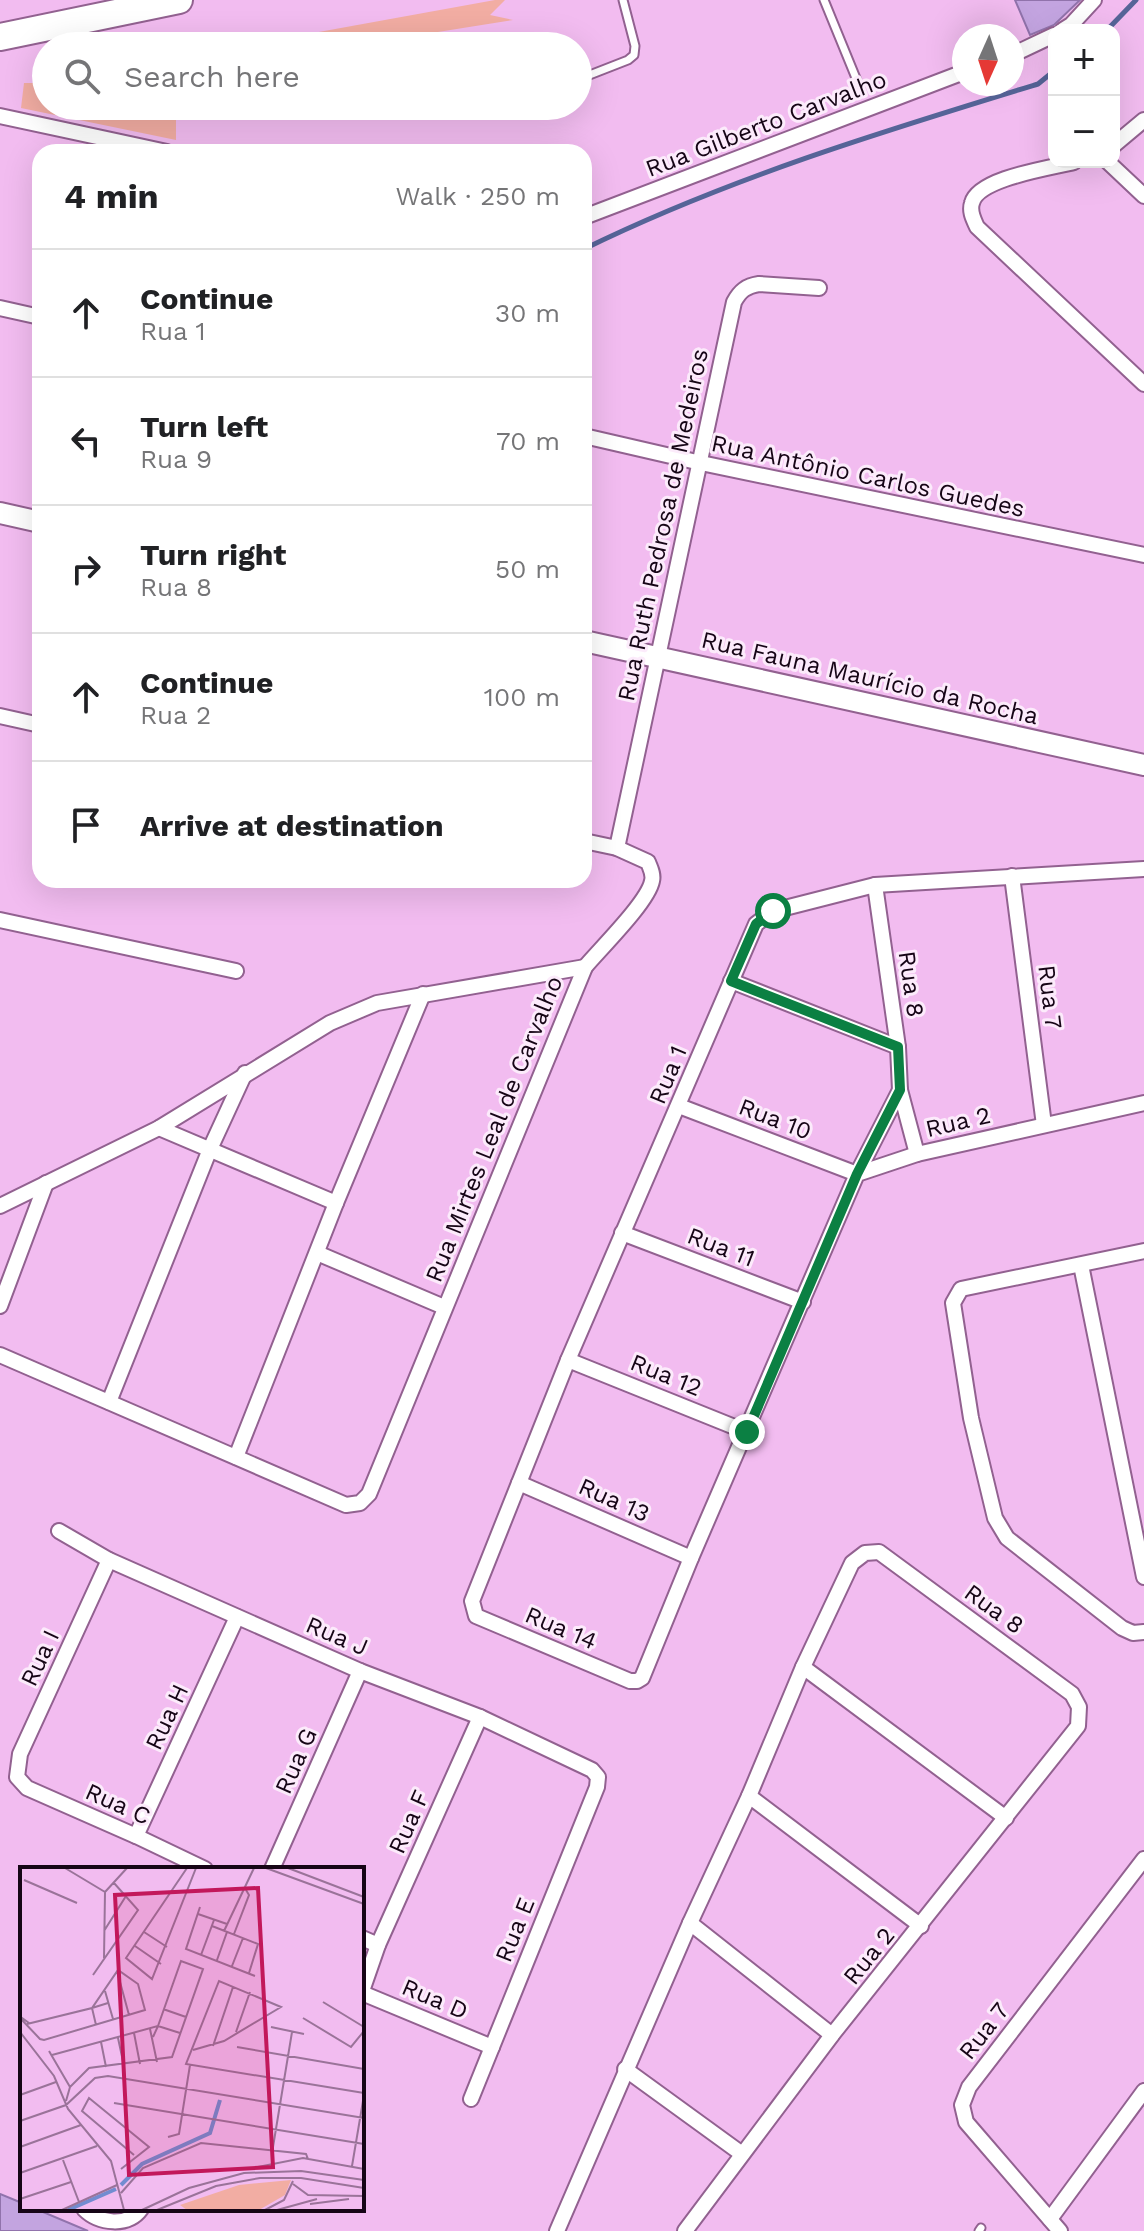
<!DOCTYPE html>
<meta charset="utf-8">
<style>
body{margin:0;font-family:"Work Sans",sans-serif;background:#f2f2f2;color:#202124}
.controls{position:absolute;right:24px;top:24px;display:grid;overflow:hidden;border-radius:16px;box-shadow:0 8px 32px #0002}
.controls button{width:72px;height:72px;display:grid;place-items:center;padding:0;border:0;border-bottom:2px solid #e0e0e0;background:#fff;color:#202124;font:40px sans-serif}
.compass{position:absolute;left:952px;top:24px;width:72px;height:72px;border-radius:50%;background:#fff;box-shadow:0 8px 32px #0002;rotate:183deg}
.stop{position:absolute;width:24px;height:24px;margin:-18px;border:6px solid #0b8043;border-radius:50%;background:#fff}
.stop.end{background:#0b8043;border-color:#fff;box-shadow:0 2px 8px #0008}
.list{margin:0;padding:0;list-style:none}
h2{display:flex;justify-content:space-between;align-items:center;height:104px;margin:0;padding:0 32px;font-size:34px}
h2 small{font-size:26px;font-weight:400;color:#757577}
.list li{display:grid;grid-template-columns:52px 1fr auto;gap:24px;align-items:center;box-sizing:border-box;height:128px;padding:0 32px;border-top:2px solid #e0e0e0}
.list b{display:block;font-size:30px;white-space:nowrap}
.list p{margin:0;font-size:26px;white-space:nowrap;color:#757577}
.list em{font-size:26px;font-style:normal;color:#757577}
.icon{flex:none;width:44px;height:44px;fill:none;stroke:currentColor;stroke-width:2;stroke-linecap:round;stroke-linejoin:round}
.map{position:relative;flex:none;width:1144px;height:2231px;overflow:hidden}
.search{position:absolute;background:#fff;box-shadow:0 8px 32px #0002;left:32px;top:32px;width:560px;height:88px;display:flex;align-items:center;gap:20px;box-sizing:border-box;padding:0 28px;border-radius:44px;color:#757577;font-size:30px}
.panel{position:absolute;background:#fff;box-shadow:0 8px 32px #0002;left:32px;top:144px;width:560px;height:744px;border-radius:24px}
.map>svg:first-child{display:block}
</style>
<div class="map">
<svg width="1144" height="2231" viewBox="0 0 1144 2231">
<rect width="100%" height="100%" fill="#f2bcf0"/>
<g fill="#f2ada3">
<path d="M 495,0 L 505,0 L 490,15 L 513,20 L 350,46 L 242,46 Z"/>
<path d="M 24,83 L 46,83 L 46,106 L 176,106 L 176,140 L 21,108 Z"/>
</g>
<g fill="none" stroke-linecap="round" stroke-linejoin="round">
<g stroke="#566498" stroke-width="5">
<path d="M 1107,30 L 1136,0"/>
<path d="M 584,249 C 729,178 884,131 1038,84 L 1054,71"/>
</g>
</g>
<g fill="#c3a4e0" stroke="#9173ac" stroke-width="2">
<path d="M 1015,0 L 1080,0 L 1054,25 L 1030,35 Z"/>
<path d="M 0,2194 L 22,2203 L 22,2209 L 36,2209 L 88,2231 L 0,2231 Z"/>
</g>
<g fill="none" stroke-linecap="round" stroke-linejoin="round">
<defs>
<g id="lane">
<path d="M 824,0 L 858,83"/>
<path d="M 587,76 L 628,60 L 634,55 L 635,46 L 623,0"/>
<path d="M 979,2231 L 981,2228"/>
</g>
<g id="street">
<path d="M 1063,30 L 1071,25 L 1094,0"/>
<path d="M 1012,55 L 1054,35"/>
<path d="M 0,116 L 167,152"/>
<path d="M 1114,145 L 1144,120"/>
<path d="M 1074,162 C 1051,168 978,178 972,203 C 969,212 974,220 977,227 L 1144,384"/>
<path d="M 1108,162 L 1144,196"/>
<path d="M 584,217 L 964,72"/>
<path d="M 0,308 L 40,317"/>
<path d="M 584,436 L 701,463 L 1144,555"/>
<path d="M 0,716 L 40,725"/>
<path d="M 617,848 L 734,302 C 740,291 746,286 759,284 L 819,288"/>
<path d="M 1144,869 L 875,885 L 773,911 L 756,924 L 568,1360 L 472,1601 L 476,1616 L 630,1681 L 637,1681 L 642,1678 L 691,1558 L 857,1174 L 917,1154 L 1144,1103"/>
<path d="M 1012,876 L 1044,1125"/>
<path d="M 875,885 L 898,1047 L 900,1090 L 917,1154"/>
<path d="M 0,920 L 236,971"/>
<path d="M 731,981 L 898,1047"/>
<path d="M 679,1106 L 857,1174 L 900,1090"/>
<path d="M 159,1128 L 336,1203"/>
<path d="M 0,1206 L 159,1128 L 330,1023 L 377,1003 L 585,967"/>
<path d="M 622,1233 L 803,1302"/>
<path d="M 1144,1251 L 961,1289 L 953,1303 L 971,1418 L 995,1518 L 1007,1538 L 1122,1628 L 1133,1633 L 1144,1632"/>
<path d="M 317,1253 L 444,1307"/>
<path d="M 1081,1265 L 1144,1577"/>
<path d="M 0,1306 L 46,1183"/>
<path d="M 0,1355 L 346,1505 L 360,1503 L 369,1494 L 585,967 C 600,949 648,902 652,881 C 654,874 650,868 648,862 L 617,848 L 584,841"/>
<path d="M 568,1360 L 747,1432"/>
<path d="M 109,1402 L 210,1149 L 245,1073"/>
<path d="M 236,1457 L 336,1203 L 423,994"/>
<path d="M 519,1483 L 691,1558"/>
<path d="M 59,1531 L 109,1560 L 360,1671 L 480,1717 L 592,1770 L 598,1777 L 597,1787 L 471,2099"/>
<path d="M 109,1560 L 20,1754 L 17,1777 L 27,1788 L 136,1836 L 205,1869"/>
<path d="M 803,1667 L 1006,1818"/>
<path d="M 749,1796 L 921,1926"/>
<path d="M 136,1836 L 237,1617"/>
<path d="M 272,1869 L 360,1671"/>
<path d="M 690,1923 L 832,2035"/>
<path d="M 362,1938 L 378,1945"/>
<path d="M 362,1991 L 378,1945 L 480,1717"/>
<path d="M 362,1993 L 492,2047"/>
<path d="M 625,2069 L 742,2154"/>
<path d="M 84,2209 C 99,2224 128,2227 141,2209"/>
<path d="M 1050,2219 L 1144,2091"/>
<path d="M 557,2231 L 690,1923 L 749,1796 L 803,1667 L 852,1563 L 865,1553 L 879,1552 L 1072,1694 L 1079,1707 L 1078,1726 L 832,2035 L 685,2231"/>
<path d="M 1060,2231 L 966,2122 L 962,2105 L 969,2087 L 1144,1859"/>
</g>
<g id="secondary">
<path d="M 0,513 L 40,522"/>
<path d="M 584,641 L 1144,765"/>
</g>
<path id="highway" d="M 0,37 L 179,0"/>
</defs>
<use href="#lane" stroke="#926190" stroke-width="11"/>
<use href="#street" stroke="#926190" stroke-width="18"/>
<use href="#secondary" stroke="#926190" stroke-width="24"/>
<use href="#highway" stroke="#926190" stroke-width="30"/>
<use href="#lane" stroke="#fff" stroke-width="7"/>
<use href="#street" stroke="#fff" stroke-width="14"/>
<use href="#secondary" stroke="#fff" stroke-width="20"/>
<use href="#highway" stroke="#fff" stroke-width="26"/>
</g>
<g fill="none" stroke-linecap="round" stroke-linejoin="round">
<path stroke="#0b8043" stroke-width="10" d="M 747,1432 L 857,1174 L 900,1090 L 898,1047 L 731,981 L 756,924 L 773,911"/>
</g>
<g text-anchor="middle" stroke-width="6" stroke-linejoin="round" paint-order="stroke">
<g font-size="24" fill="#160516" stroke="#fcebfb">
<text transform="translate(766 124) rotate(-21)" y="8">Rua Gilberto Carvalho</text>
<text transform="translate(868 476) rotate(12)" y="8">Rua Antônio Carlos Guedes</text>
<text transform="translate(663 525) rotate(-78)" y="8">Rua Ruth Pedrosa de Medeiros</text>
<text transform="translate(870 678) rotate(13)" y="8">Rua Fauna Maurício da Rocha</text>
<text transform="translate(911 984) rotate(82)" y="8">Rua 8</text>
<text transform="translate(1050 997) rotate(83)" y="8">Rua 7</text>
<text transform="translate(668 1075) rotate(-67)" y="8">Rua 1</text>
<text transform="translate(775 1119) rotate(21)" y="8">Rua 10</text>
<text transform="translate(958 1122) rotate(-13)" y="8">Rua 2</text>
<text transform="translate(494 1129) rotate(-68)" y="8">Rua Mirtes Leal de Carvalho</text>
<text transform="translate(721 1247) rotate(21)" y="8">Rua 11</text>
<text transform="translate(666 1375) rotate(22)" y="8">Rua 12</text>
<text transform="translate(614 1500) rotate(24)" y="8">Rua 13</text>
<text transform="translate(994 1609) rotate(36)" y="8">Rua 8</text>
<text transform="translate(561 1628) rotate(23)" y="8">Rua 14</text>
<text transform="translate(337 1636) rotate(23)" y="8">Rua J</text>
<text transform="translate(40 1658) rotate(-65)" y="8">Rua I</text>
<text transform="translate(167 1717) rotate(-65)" y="8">Rua H</text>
<text transform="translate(296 1761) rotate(-66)" y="8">Rua G</text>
<text transform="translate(118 1804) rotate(24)" y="8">Rua C</text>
<text transform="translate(409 1822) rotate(-66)" y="8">Rua F</text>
<text transform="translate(515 1930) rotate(-68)" y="8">Rua E</text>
<text transform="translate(869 1956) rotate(-51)" y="8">Rua 2</text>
<text transform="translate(435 1999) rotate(23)" y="8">Rua D</text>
<text transform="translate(984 2031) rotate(-52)" y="8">Rua 7</text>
</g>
</g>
<g transform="translate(20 1867)">
<rect width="344" height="344" fill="#f2bcf0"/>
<path d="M 271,313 L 265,328 L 239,343 L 167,343 L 160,338 L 219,318 Z" fill="#f2ada3"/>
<path fill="none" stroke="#728cd0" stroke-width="4" d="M 101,318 L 122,297 L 190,266 L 200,233M 48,343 L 96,322"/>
<path fill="none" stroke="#9a7399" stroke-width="2" d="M 45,1 L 85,25M 167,1 L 106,91 L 132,112 L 176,1M 246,1 L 344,37M 268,1 L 344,30M 4,13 L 57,36M 85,25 L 107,1M 180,40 L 166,82 L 235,109M 178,47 L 207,57M 192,59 L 238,77 L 229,106M 84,64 L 106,29M 204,64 L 234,1M 124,65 L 147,80M 214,67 L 229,28 L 226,23M 115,79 L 141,97M 181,88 L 194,53M 84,91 L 85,25M 197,93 L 207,65M 212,99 L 223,71M 97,104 L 109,148M 73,108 L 118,43 L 94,16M 85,124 L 93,152M 303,135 L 344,160M 143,142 L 166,150M 283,151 L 331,180 L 344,164M 7,157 L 72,141 L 98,103 L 118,117 L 125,143 L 24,173 L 20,172 L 2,153 L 2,151 L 9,156M 76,158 L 72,141 L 88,136M 251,160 L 284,167M 130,162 L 137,195M 0,165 L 34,209 L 48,242 L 91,294 L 104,343M 216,165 L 230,125M 114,166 L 120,197M 133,170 L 138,159 L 160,166M 98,171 L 104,199M 81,175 L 86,200M 193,179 L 213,120M 217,180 L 344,202M 173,183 L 204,174 L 261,140 L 199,114 L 166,197 L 344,226M 29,184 L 50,220M 32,188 L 138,159 L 161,94 L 183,102 L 152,190 L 69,201 L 50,220 L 46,234M 0,228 L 36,215M 94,236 L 344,277M 0,254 L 46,238 L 75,211 L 88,209 L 344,251M 148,270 L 159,267 L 170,198M 0,280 L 61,258M 252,286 L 272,165M 43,293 L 59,335M 332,299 L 344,228M 101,302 L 129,280 L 69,231 L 62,244 L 114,288M 228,302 L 283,291 L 344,302M 0,306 L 77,279M 273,317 L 288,328 L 344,329M 101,326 L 123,301 L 181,276 L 286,287 L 288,292M 0,332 L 51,315M 290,337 L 329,332M 42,343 L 97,318M 122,343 L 169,321 L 224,306 L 281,304 L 344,313M 137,343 L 196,319 L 240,311 L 281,311 L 344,321M 245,343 L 264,333 L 273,314M 257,343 L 297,332"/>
<path fill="#c2185b" fill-opacity="0.15" stroke="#c2185b" stroke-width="4" d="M 238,21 L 253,300 L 109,308 L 95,28 Z"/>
<rect width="344" height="344" fill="none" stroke="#160516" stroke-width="4"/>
</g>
</svg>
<div class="controls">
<button>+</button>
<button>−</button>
</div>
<svg class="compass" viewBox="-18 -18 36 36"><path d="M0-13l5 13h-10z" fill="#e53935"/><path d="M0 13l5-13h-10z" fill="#757577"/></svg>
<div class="stop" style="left:773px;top:911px"></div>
<div class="stop end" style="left:747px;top:1432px"></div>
<div class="search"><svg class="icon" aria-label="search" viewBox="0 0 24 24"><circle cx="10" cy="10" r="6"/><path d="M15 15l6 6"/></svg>Search here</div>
<section class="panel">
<h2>4 min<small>Walk · 250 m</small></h2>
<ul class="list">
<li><svg class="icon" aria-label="ahead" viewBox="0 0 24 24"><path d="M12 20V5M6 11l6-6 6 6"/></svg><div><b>Continue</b><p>Rua 1</p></div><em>30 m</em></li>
<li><svg class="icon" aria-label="left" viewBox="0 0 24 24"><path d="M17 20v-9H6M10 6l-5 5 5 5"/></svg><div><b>Turn left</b><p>Rua 9</p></div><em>70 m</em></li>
<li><svg class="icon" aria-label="right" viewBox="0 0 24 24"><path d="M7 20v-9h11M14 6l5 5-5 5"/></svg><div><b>Turn right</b><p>Rua 8</p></div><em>50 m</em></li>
<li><svg class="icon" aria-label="ahead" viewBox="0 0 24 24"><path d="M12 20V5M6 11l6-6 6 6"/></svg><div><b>Continue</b><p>Rua 2</p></div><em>100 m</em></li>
<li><svg class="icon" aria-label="arrive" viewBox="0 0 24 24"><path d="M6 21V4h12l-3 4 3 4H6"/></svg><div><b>Arrive at destination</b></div></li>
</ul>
</section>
</div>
